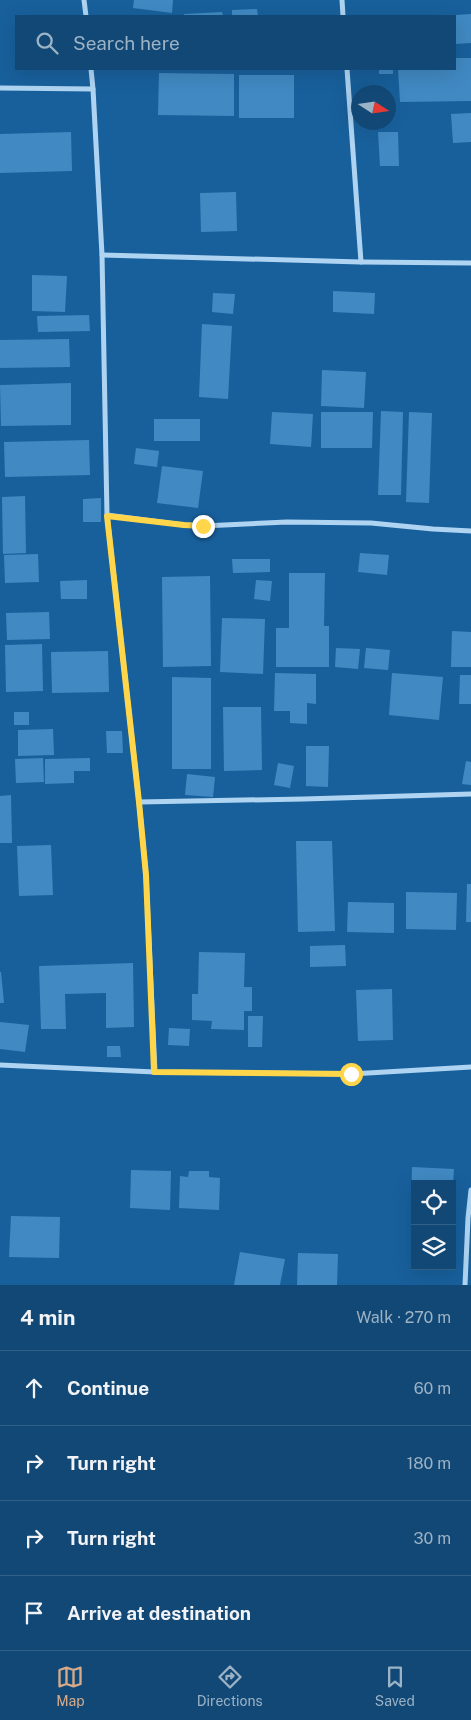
<!DOCTYPE html>
<meta charset="utf-8">
<style>
body{margin:0;font-family:"Public Sans",sans-serif;background:#1f527d;color:#f1f3f6}
.controls{position:absolute;right:15px;bottom:15px;display:grid;overflow:hidden;border-radius:0px;box-shadow:0 5px 20px #0002}
.controls button{width:45px;height:45px;display:grid;place-items:center;padding:0;border:0;border-bottom:1px solid #316087;background:#124875;color:#f1f3f6;font:25px sans-serif}
.compass{position:absolute;left:351px;top:85px;width:45px;height:45px;border-radius:50%;background:#124875;box-shadow:0 5px 20px #0002;rotate:102deg}
.stop{position:absolute;width:15px;height:15px;margin:-11px;border:4px solid #ffd54a;border-radius:50%;background:#fff}
.stop.end{background:#ffd54a;border-color:#fff;box-shadow:0 1px 5px #0008}
.list{margin:0;padding:0;list-style:none}
h2{display:flex;justify-content:space-between;align-items:center;height:65px;margin:0;padding:0 20px;font-size:21px}
h2 small{font-size:16px;font-weight:400;color:#9cb2c5}
.list li{display:grid;grid-template-columns:32px 1fr auto;gap:15px;align-items:center;box-sizing:border-box;height:75px;padding:0 20px;border-top:1px solid #316087}
.list b{display:block;font-size:19px;white-space:nowrap}
.list em{font-size:16px;font-style:normal;color:#9cb2c5}
.icon{flex:none;width:28px;height:28px;fill:none;stroke:currentColor;stroke-width:2;stroke-linecap:round;stroke-linejoin:round}
.map{position:relative;flex:none;width:471px;height:1285px;overflow:hidden}
.search{position:absolute;background:#124875;box-shadow:0 5px 20px #0002;left:15px;right:15px;top:15px;height:55px;display:flex;align-items:center;gap:12px;box-sizing:border-box;padding:0 18px;border-radius:0px;color:#9cb2c5;font-size:19px}
.sheet{height:365px;background:#124875}
nav{display:flex;justify-content:space-around;align-items:center;box-sizing:border-box;height:70px;border-top:1px solid #316087;background:#124875;font-size:14px;color:#9cb2c5}
nav a{display:grid;justify-items:center;gap:2px}
nav .on{color:#d6ab8b}
.map>svg:first-child{display:block}
</style>
<div class="map">
<svg width="471" height="1285" viewBox="0 0 471 1285">
<rect width="100%" height="100%" fill="#18609c"/>
<g fill="#4089c2">
<path d="M 134,0 L 173,0 L 172,13 L 133,8 Z"/>
<path d="M 257,9 L 258,16 L 232,16 L 232,10 Z"/>
<path d="M 222,12 L 223,16 L 184,16 L 184,14 Z"/>
<path d="M 471,14 L 471,43 L 455,44 L 455,15 Z"/>
<path d="M 455,58 L 471,58 L 471,101 L 400,102 L 398,69 L 455,69 Z"/>
<rect x="379" y="69" width="14" height="5"/>
<path d="M 159,73 L 234,74 L 234,116 L 158,115 Z"/>
<rect x="239" y="75" width="55" height="43"/>
<path d="M 471,113 L 471,142 L 453,143 L 451,114 Z"/>
<path d="M 71,132 L 72,171 L 0,173 L 0,134 Z"/>
<path d="M 378,132 L 398,132 L 399,166 L 380,166 Z"/>
<path d="M 236,192 L 237,231 L 201,232 L 200,193 Z"/>
<path d="M 32,275 L 67,276 L 65,312 L 32,311 Z"/>
<path d="M 333,291 L 375,293 L 374,314 L 333,312 Z"/>
<path d="M 213,293 L 235,294 L 233,314 L 212,312 Z"/>
<path d="M 89,315 L 90,331 L 38,332 L 37,316 Z"/>
<path d="M 202,324 L 232,326 L 228,399 L 199,397 Z"/>
<path d="M 69,339 L 70,367 L 0,368 L 0,340 Z"/>
<path d="M 322,370 L 366,372 L 364,408 L 321,406 Z"/>
<path d="M 71,383 L 71,425 L 1,426 L 0,385 Z"/>
<path d="M 381,411 L 403,412 L 401,495 L 378,495 Z"/>
<path d="M 272,412 L 313,414 L 311,447 L 270,444 Z"/>
<path d="M 321,412 L 373,412 L 372,448 L 321,448 Z"/>
<path d="M 409,412 L 432,413 L 429,503 L 406,502 Z"/>
<rect x="154" y="419" width="46" height="22"/>
<path d="M 89,440 L 90,475 L 5,477 L 4,442 Z"/>
<path d="M 136,448 L 159,451 L 157,467 L 134,464 Z"/>
<path d="M 162,466 L 203,471 L 198,508 L 157,503 Z"/>
<path d="M 25,496 L 26,553 L 3,554 L 2,497 Z"/>
<path d="M 101,498 L 101,522 L 83,522 L 83,499 Z"/>
<path d="M 360,553 L 389,555 L 387,575 L 358,572 Z"/>
<path d="M 38,554 L 39,582 L 5,583 L 4,555 Z"/>
<path d="M 232,559 L 270,559 L 270,572 L 233,573 Z"/>
<path d="M 289,573 L 325,573 L 324,626 L 329,626 L 329,667 L 276,667 L 276,628 L 289,628 Z"/>
<path d="M 210,576 L 211,666 L 163,667 L 162,577 Z"/>
<path d="M 87,580 L 87,599 L 61,599 L 60,581 Z"/>
<path d="M 256,580 L 272,581 L 270,601 L 254,599 Z"/>
<path d="M 49,612 L 50,639 L 7,640 L 6,613 Z"/>
<path d="M 222,618 L 265,619 L 263,674 L 220,672 Z"/>
<path d="M 452,631 L 471,632 L 471,667 L 451,667 Z"/>
<path d="M 42,644 L 43,691 L 6,692 L 5,645 Z"/>
<path d="M 336,648 L 360,649 L 358,669 L 335,667 Z"/>
<path d="M 366,648 L 390,650 L 388,670 L 364,668 Z"/>
<path d="M 108,651 L 109,692 L 52,693 L 51,652 Z"/>
<path d="M 275,673 L 316,674 L 316,704 L 307,703 L 307,724 L 290,723 L 290,711 L 274,711 Z"/>
<path d="M 392,673 L 443,677 L 439,720 L 389,715 Z"/>
<path d="M 460,675 L 471,675 L 471,704 L 459,704 Z"/>
<path d="M 172,677 L 211,678 L 211,769 L 172,769 Z"/>
<path d="M 223,707 L 261,707 L 262,770 L 224,771 Z"/>
<rect x="14" y="712" width="15" height="13"/>
<path d="M 53,729 L 54,755 L 18,756 L 18,730 Z"/>
<path d="M 106,731 L 122,731 L 123,753 L 107,753 Z"/>
<path d="M 306,746 L 329,746 L 328,787 L 306,786 Z"/>
<path d="M 43,758 L 44,782 L 16,783 L 15,759 Z"/>
<path d="M 90,758 L 90,771 L 74,771 L 74,783 L 45,784 L 45,759 Z"/>
<path d="M 466,761 L 471,762 L 471,785 L 462,784 Z"/>
<path d="M 278,763 L 294,766 L 290,788 L 274,785 Z"/>
<path d="M 187,774 L 215,777 L 213,797 L 185,795 Z"/>
<path d="M 11,795 L 12,843 L 0,843 L 0,796 Z"/>
<path d="M 296,841 L 332,841 L 335,931 L 298,932 Z"/>
<path d="M 51,845 L 53,895 L 19,896 L 17,846 Z"/>
<path d="M 467,884 L 471,884 L 471,922 L 466,922 Z"/>
<path d="M 406,892 L 457,893 L 456,930 L 406,929 Z"/>
<path d="M 348,902 L 394,903 L 394,933 L 347,932 Z"/>
<path d="M 345,945 L 346,966 L 310,967 L 310,946 Z"/>
<path d="M 199,952 L 245,953 L 244,987 L 252,987 L 252,1011 L 244,1011 L 244,1030 L 211,1029 L 212,1021 L 192,1020 L 192,994 L 198,994 Z"/>
<path d="M 133,963 L 134,1027 L 106,1028 L 106,993 L 65,994 L 66,1029 L 41,1029 L 39,966 Z"/>
<path d="M 0,972 L 1,972 L 4,1003 L 0,1003 Z"/>
<path d="M 392,989 L 393,1040 L 358,1041 L 356,990 Z"/>
<path d="M 248,1016 L 263,1016 L 262,1047 L 248,1047 Z"/>
<path d="M 0,1022 L 29,1025 L 25,1052 L 0,1049 Z"/>
<path d="M 169,1028 L 190,1029 L 189,1046 L 168,1045 Z"/>
<path d="M 107,1046 L 120,1046 L 121,1057 L 107,1057 Z"/>
<path d="M 412,1167 L 454,1169 L 453,1184 L 415,1184 L 415,1202 L 411,1202 Z"/>
<path d="M 131,1170 L 171,1171 L 170,1210 L 130,1208 Z"/>
<path d="M 189,1171 L 209,1171 L 209,1177 L 220,1178 L 219,1210 L 179,1208 L 180,1176 L 188,1177 Z"/>
<path d="M 11,1216 L 60,1217 L 59,1258 L 9,1257 Z"/>
<path d="M 240,1252 L 285,1259 L 280,1285 L 234,1285 Z"/>
<path d="M 298,1253 L 338,1254 L 337,1285 L 297,1285 Z"/>
</g>
<g fill="none" stroke-linecap="round" stroke-linejoin="round">
<g stroke="#aed4f2" stroke-width="5">
<path d="M 84,0 L 86,16"/>
<path d="M 342,0 L 343,16"/>
<path d="M 91,69 L 93,89"/>
<path d="M 347,69 L 361,262"/>
<path d="M 0,88 L 93,89 L 102,255 L 107,515 L 139,802 L 146,875 L 155,1072"/>
<path d="M 102,255 L 361,262 L 471,263"/>
<path d="M 107,515 L 184,525 L 203,526 L 287,522 L 371,523 L 433,529 L 471,531"/>
<path d="M 139,802 L 304,799 L 471,794"/>
<path d="M 0,1065 L 155,1072 L 351,1074 L 471,1067"/>
<path d="M 465,1285 L 468,1218 L 471,1190"/>
</g>
</g>
<g fill="none" stroke-linecap="round" stroke-linejoin="round">
<path stroke="#ffd54a" stroke-width="6" d="M 203,526 L 184,525 L 107,516 L 139,802 L 146,875 L 154,1072 L 351,1074"/>
</g>
</svg>
<div class="controls">
<button><svg class="icon" aria-label="locate" viewBox="0 0 24 24"><circle cx="12" cy="12" r="6"/><path d="M12 2v4M12 18v4M2 12h4M18 12h4"/></svg></button>
<button><svg class="icon" aria-label="layers" viewBox="0 0 24 24"><path d="M12 4l9 5-9 5-9-5zM3 14l9 5 9-5"/></svg></button>
</div>
<svg class="compass" viewBox="-18 -18 36 36"><path d="M0-13l5 13h-10z" fill="#e53935"/><path d="M0 13l5-13h-10z" fill="#9cb2c5"/></svg>
<div class="stop" style="left:351px;top:1074px"></div>
<div class="stop end" style="left:203px;top:526px"></div>
<div class="search"><svg class="icon" aria-label="search" viewBox="0 0 24 24"><circle cx="10" cy="10" r="6"/><path d="M15 15l6 6"/></svg>Search here</div>
</div>
<section class="sheet">
<h2>4 min<small>Walk · 270 m</small></h2>
<ul class="list">
<li><svg class="icon" aria-label="ahead" viewBox="0 0 24 24"><path d="M12 20V5M6 11l6-6 6 6"/></svg><div><b>Continue</b></div><em>60 m</em></li>
<li><svg class="icon" aria-label="right" viewBox="0 0 24 24"><path d="M7 20v-9h11M14 6l5 5-5 5"/></svg><div><b>Turn right</b></div><em>180 m</em></li>
<li><svg class="icon" aria-label="right" viewBox="0 0 24 24"><path d="M7 20v-9h11M14 6l5 5-5 5"/></svg><div><b>Turn right</b></div><em>30 m</em></li>
<li><svg class="icon" aria-label="arrive" viewBox="0 0 24 24"><path d="M6 21V4h12l-3 4 3 4H6"/></svg><div><b>Arrive at destination</b></div></li>
</ul>
</section>
<nav>
<a class="on"><svg class="icon" aria-label="map" viewBox="0 0 24 24"><path d="M3 6l6-2 6 2 6-2v14l-6 2-6-2-6 2zM9 4v14M15 6v14"/></svg>Map</a>
<a><svg class="icon" aria-label="directions" viewBox="0 0 24 24"><path d="M12 3l9 9-9 9-9-9zM9 14v-3h6M13 9l2 2-2 2"/></svg>Directions</a>
<a><svg class="icon" aria-label="saved" viewBox="0 0 24 24"><path d="M7 4h10v16l-5-4-5 4z"/></svg>Saved</a>
</nav>
